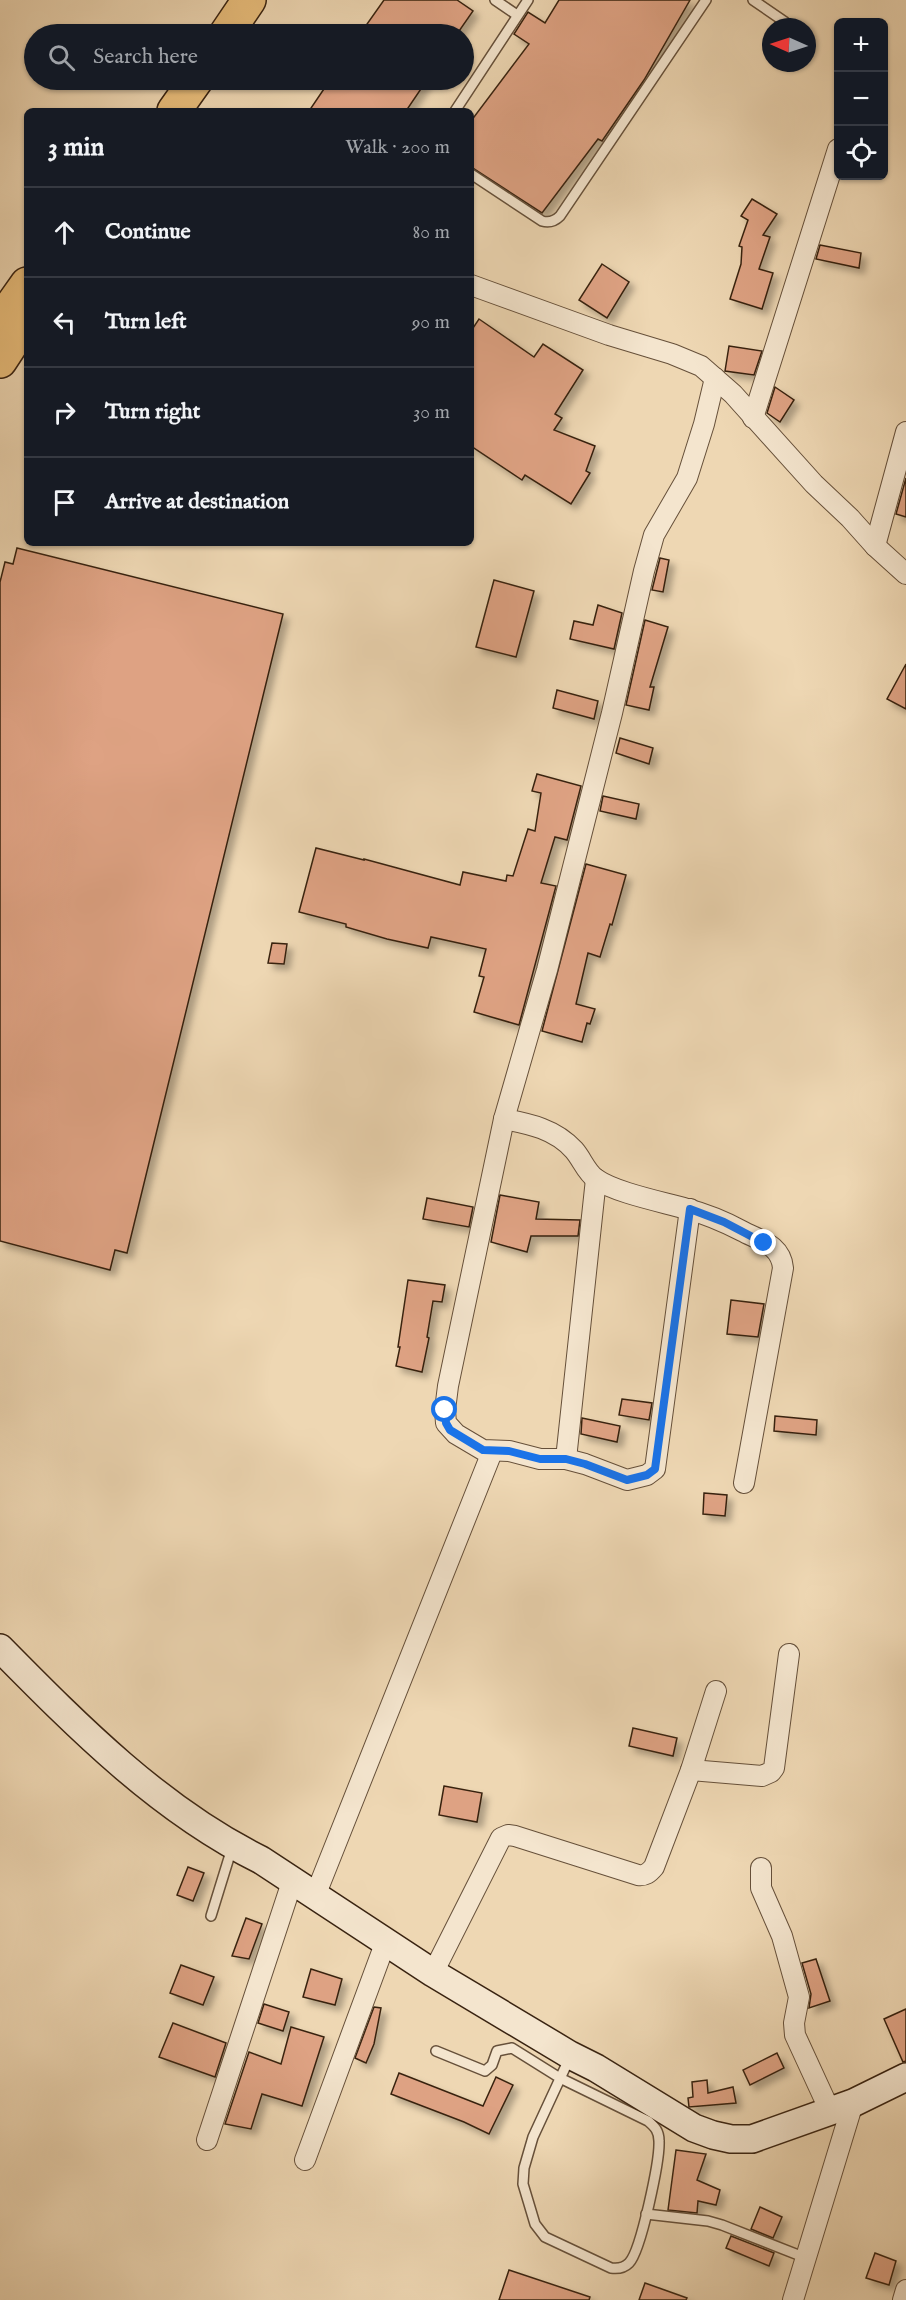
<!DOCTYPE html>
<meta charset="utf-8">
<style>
body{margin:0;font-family:"IM FELL English",serif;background:#242831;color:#f1f3f6}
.controls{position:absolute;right:18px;top:18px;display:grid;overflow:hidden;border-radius:9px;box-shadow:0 2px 4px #0004}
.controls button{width:54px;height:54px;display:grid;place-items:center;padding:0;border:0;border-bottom:2px solid #363941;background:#171b24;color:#f1f3f6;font:30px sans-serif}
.compass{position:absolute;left:762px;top:18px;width:54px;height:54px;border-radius:50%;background:#171b24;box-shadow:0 2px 4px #0004;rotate:273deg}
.stop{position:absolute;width:18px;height:18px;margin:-14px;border:4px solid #1a73e8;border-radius:50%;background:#fff}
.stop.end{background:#1a73e8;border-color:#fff;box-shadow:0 2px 6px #0008}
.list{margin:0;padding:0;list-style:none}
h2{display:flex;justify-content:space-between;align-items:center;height:78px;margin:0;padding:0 24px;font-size:26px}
h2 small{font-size:20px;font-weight:400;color:#9ea1a6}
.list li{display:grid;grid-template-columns:39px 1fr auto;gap:18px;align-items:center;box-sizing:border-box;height:90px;padding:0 24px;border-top:2px solid #363941}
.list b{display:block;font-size:22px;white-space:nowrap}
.list em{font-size:20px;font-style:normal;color:#9ea1a6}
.icon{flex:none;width:33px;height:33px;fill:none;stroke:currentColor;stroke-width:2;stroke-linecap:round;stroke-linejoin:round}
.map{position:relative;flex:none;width:906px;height:2300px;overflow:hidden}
.search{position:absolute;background:#171b24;box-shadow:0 2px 4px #0004;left:24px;top:24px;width:450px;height:66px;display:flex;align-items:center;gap:15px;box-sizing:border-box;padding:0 21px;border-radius:33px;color:#9ea1a6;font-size:22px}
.panel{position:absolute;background:#171b24;box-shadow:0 2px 4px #0004;left:24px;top:108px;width:450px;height:438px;border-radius:9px}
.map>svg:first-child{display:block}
</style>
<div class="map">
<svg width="906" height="2300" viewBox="0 0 906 2300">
<defs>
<filter id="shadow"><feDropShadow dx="5.5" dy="5.5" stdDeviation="3" flood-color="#0004"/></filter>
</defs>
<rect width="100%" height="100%" fill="#eed7b3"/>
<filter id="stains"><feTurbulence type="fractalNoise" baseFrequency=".00333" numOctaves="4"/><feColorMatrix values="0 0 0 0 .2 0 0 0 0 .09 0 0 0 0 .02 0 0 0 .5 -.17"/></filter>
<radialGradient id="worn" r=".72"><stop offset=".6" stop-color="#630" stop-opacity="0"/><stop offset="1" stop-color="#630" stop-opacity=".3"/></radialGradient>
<g fill="#dea283" stroke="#392311" stroke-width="1.5" filter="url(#shadow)">
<path d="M 384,0 L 457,0 L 473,11 L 457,34 L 360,34 Z"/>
<path d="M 559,0 L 690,0 L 644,80 L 602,141 L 598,139 L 542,213 L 471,167 L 471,121 L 529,44 L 514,34 L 528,12 L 545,23 Z"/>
<path d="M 330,80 L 427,80 L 406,111 L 309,111 Z"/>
<path d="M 752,199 L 777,214 L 763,235 L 770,237 L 759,269 L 773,273 L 762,309 L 730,299 L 741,264 L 742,247 L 739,246 L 748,220 L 741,216 Z"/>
<path d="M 820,245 L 861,253 L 859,268 L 816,259 Z"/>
<path d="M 602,264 L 629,282 L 607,318 L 579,300 Z"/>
<path d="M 479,319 L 534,357 L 543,344 L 583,370 L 555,414 L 562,418 L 554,430 L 595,446 L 586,471 L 590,473 L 571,504 L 525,475 L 522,480 L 471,446 L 471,331 Z"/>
<path d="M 729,346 L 762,351 L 754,375 L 725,371 Z"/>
<path d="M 775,387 L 794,400 L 780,422 L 767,413 Z"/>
<path d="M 906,478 L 906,517 L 896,514 Z"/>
<path d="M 17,548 L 283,614 L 127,1253 L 115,1250 L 110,1270 L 0,1241 L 0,582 L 5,562 L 13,564 Z"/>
<path d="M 660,558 L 669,560 L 663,592 L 652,590 Z"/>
<path d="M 494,580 L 534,591 L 516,657 L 476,647 Z"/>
<path d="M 598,605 L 622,613 L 614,649 L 570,639 L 574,621 L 593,625 Z"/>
<path d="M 645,620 L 668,627 L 650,687 L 654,687 L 649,710 L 626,705 Z"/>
<path d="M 906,664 L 906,709 L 887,699 Z"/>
<path d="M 557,690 L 598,701 L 594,719 L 553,708 Z"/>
<path d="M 620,738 L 653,748 L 649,764 L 616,753 Z"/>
<path d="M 537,774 L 581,786 L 567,840 L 555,837 L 541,883 L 556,886 L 519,1025 L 474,1012 L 484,977 L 479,976 L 486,949 L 431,937 L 428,948 L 387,939 L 346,927 L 346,924 L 299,912 L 316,848 L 364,860 L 364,859 L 460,885 L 463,872 L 506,881 L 507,875 L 513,876 L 528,829 L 535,831 L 541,793 L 532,791 Z"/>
<path d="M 603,796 L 639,804 L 636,819 L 600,811 Z"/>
<path d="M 586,864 L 626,875 L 612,925 L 610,924 L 600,957 L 588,953 L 576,1004 L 595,1009 L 590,1024 L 587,1023 L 582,1042 L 542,1031 Z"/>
<path d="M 272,943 L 287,944 L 284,964 L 268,963 Z"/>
<path d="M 500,1195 L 539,1202 L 536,1219 L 580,1220 L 578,1236 L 531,1236 L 527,1252 L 491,1242 Z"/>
<path d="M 427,1198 L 473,1207 L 469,1227 L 423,1219 Z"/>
<path d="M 408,1280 L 445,1285 L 442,1302 L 433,1301 L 427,1337 L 429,1338 L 422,1372 L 396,1366 L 400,1347 L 398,1347 Z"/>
<path d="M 731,1300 L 764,1304 L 758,1337 L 727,1334 Z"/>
<path d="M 622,1399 L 652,1403 L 649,1420 L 619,1415 Z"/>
<path d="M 775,1416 L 817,1420 L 816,1435 L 774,1431 Z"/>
<path d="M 582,1418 L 620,1426 L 617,1442 L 581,1434 Z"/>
<path d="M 704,1493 L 727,1495 L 725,1516 L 703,1514 Z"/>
<path d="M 633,1728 L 677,1738 L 673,1756 L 629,1746 Z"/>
<path d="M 444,1786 L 482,1793 L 477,1822 L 439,1815 Z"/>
<path d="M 188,1867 L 204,1873 L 193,1901 L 177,1895 Z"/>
<path d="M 246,1918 L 262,1924 L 249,1959 L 232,1956 Z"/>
<path d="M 816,1959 L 830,2001 L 809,2008 L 811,1994 L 802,1963 Z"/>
<path d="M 181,1965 L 214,1977 L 203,2005 L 170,1993 Z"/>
<path d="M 311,1969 L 342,1979 L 335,2005 L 303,1997 Z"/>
<path d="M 264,2004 L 289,2012 L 283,2031 L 258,2023 Z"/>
<path d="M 374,2007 L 381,2008 L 374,2044 L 366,2063 L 355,2058 Z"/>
<path d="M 906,2009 L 906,2061 L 903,2062 L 884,2019 Z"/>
<path d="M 173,2023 L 226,2043 L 215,2077 L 159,2057 Z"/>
<path d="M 291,2027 L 324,2037 L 302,2106 L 262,2094 L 251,2129 L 225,2124 L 249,2052 L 281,2064 Z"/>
<path d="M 777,2053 L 784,2068 L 750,2085 L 743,2070 Z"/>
<path d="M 399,2073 L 483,2106 L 496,2077 L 513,2085 L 489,2134 L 464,2122 L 391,2094 Z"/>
<path d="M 707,2080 L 708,2093 L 733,2087 L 736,2103 L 689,2107 L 688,2098 L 693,2097 L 692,2082 Z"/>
<path d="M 676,2150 L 706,2154 L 697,2180 L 720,2190 L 716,2205 L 698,2201 L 697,2213 L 668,2210 Z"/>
<path d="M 760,2207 L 782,2217 L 773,2238 L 751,2229 Z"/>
<path d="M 731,2236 L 774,2253 L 769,2266 L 726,2248 Z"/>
<path d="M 875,2253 L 896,2261 L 889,2285 L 866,2278 Z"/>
<path d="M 509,2270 L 590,2297 L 589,2300 L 499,2300 Z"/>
<path d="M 645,2283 L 687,2298 L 686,2300 L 639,2300 Z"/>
</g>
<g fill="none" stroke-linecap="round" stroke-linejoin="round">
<defs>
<g id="service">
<path d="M 495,0 L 517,15"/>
<path d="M 753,0 L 785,22"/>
<path d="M 455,111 L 528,0"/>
<path d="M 471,174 L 542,221 C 549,223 555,221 560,216 L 706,0"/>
<path d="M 211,1916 L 232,1848"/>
<path d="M 436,2051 L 485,2071 L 492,2065 L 497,2051 L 512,2048 L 560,2078 L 648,2121 C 655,2127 659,2131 659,2141 C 660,2160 641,2251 629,2263 C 624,2268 618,2269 611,2268 L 545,2237 L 535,2224 L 523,2184 L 524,2168 L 533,2137 L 570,2057"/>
<path d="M 646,2214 L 708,2221 L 722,2225 L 806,2258"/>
</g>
<g id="minor">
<path d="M 471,285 L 609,335 L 672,354 L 701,366 L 733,394 L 814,484 L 850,518 L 875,546 L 906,574"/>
<path d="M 753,418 L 838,149"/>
<path d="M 875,546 L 906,432"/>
<path d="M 504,1119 C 530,1124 555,1129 574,1150 C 582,1159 586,1172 596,1179 C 616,1193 663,1202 687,1209 C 706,1214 725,1222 742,1231 C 761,1241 781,1245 783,1268 L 744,1483"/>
<path d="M 690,1209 L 655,1469 L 647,1475 L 627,1480 L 585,1464 L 566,1459 L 540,1459 L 509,1451 L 483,1450 L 456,1434 L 446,1423 L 445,1410 L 448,1386 L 504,1119 L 547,970 L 612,713 L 644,571 L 654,535 L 687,478 L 704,424 L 715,378"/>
<path d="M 566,1459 L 596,1179"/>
<path d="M 691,1770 L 762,1776 L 771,1772 L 774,1768 L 789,1654"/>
<path d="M 761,1868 L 761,1888 L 782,1936 L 799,1997 L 794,2023 L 795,2035 L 830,2111"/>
<path d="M 315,1896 L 492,1452"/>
<path d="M 433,1973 L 501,1838 L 508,1835 L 515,1836 L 638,1875 C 645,1876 649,1873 654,1867 L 691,1770 L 716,1691"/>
<path d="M 207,2140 L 292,1882"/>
<path d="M 305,2160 L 386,1941"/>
<path d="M 793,2300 L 853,2103"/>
<path d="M 903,2300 L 906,2290"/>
</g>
<path id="secondary" d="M 0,1648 C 79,1728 160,1810 261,1860 L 433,1973 L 570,2055 L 596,2068 L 694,2128 L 713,2135 L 731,2139 L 752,2139 L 853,2103 L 906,2077"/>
<g id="trunk">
<path d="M 226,34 L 249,0"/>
<path d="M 174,111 L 196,80"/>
<path d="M 0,322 L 27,284"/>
<path d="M 0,361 L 27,320"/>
</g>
</defs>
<use href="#service" stroke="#66503a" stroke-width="12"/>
<use href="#minor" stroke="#66503a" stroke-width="22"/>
<use href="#secondary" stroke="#392311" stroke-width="30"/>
<use href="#trunk" stroke="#392311" stroke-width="36"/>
<use href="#service" stroke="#f4e5ce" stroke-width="9"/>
<use href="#minor" stroke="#f4e5ce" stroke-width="20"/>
<use href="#secondary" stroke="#f4e5ce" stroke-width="27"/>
<use href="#trunk" stroke="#e7bc7a" stroke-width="33"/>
</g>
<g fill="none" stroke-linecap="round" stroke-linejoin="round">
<path stroke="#1a73e8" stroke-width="8" d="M 445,1410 L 446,1423 L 450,1430 L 483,1450 L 509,1451 L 540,1459 L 566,1459 L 585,1464 L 627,1480 L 647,1475 L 655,1469 L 690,1209 L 724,1222 L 764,1243"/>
</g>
<rect width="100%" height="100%" filter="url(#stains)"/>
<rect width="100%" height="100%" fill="url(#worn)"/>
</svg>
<div class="controls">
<button>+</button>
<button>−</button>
<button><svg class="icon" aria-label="locate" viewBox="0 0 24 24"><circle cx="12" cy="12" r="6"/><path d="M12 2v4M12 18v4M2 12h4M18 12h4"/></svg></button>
</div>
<svg class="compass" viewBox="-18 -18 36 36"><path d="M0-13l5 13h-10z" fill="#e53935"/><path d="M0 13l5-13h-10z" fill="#9ea1a6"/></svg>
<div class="stop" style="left:445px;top:1410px"></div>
<div class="stop end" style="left:764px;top:1243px"></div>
<div class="search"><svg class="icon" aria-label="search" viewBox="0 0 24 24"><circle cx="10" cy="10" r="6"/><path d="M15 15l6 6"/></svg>Search here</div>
<section class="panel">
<h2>3 min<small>Walk · 200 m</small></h2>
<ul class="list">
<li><svg class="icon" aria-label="ahead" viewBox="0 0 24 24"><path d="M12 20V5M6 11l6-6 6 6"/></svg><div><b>Continue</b></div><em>80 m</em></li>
<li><svg class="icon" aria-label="left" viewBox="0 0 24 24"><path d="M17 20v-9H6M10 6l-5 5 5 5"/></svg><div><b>Turn left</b></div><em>90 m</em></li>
<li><svg class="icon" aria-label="right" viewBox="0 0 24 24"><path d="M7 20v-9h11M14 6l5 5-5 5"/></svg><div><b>Turn right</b></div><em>30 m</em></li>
<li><svg class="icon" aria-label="arrive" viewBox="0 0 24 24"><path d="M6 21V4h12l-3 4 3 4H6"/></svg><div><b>Arrive at destination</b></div></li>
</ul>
</section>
</div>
